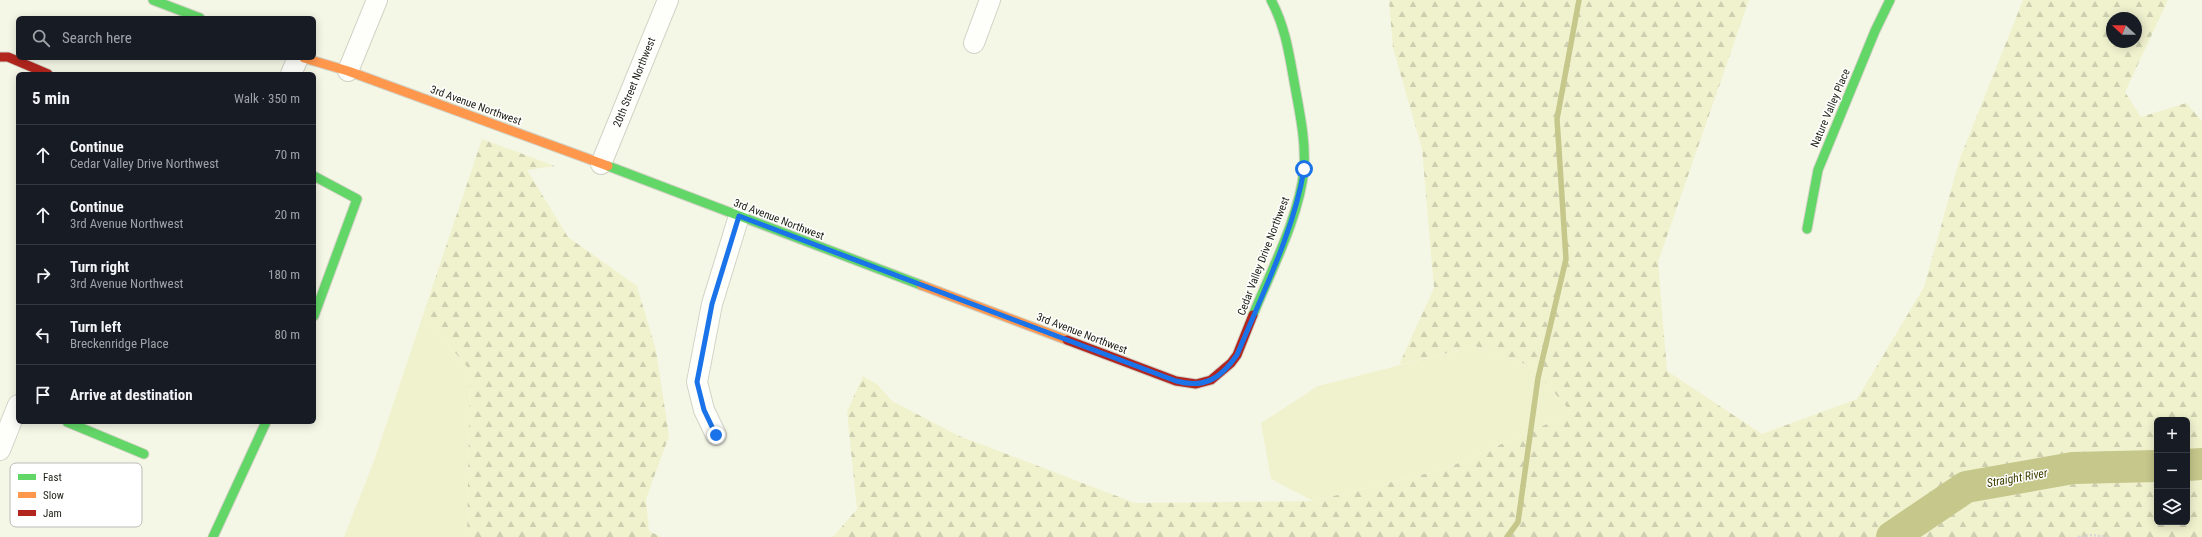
<!DOCTYPE html>
<meta charset="utf-8">
<style>
body{margin:0;font-family:"Roboto Condensed",sans-serif;background:#242831;color:#f1f3f6}
.controls{position:absolute;right:12px;bottom:12px;display:grid;overflow:hidden;border-radius:6px;box-shadow:0 2px 10px #0003}
.controls button{width:36px;height:36px;display:grid;place-items:center;padding:0;border:0;border-bottom:1px solid #363941;background:#171b24;color:#f1f3f6;font:20px sans-serif}
.compass{position:absolute;left:2106px;top:12px;width:36px;height:36px;border-radius:50%;background:#171b24;box-shadow:0 2px 10px #0003;rotate:292deg}
.stop{position:absolute;width:12px;height:12px;margin:-9px;border:3px solid #1a73e8;border-radius:50%;background:#fff}
.stop.end{background:#1a73e8;border-color:#fff;box-shadow:0 1px 4px #0008}
.list{margin:0;padding:0;list-style:none}
h2{display:flex;justify-content:space-between;align-items:center;height:52px;margin:0;padding:0 16px;font-size:17px}
h2 small{font-size:13px;font-weight:400;color:#9ea1a6}
.list li{display:grid;grid-template-columns:26px 1fr auto;gap:12px;align-items:center;box-sizing:border-box;height:60px;padding:0 16px;border-top:1px solid #363941}
.list b{display:block;font-size:15px;white-space:nowrap}
.list p{margin:0;font-size:13px;white-space:nowrap;color:#9ea1a6}
.list em{font-size:13px;font-style:normal;color:#9ea1a6}
.icon{flex:none;width:22px;height:22px;fill:none;stroke:currentColor;stroke-width:2;stroke-linecap:round;stroke-linejoin:round}
.map{position:relative;flex:none;width:2202px;height:537px;overflow:hidden}
.search{position:absolute;background:#171b24;box-shadow:0 2px 10px #0003;left:16px;top:16px;width:300px;height:44px;display:flex;align-items:center;gap:10px;box-sizing:border-box;padding:0 14px;border-radius:6px;color:#9ea1a6;font-size:15px}
.panel{position:absolute;background:#171b24;box-shadow:0 2px 10px #0003;left:16px;top:72px;width:300px;height:352px;border-radius:6px}
.map>svg:first-child{display:block}
</style>
<div class="map">
<svg width="2202" height="537" viewBox="0 0 2202 537">
<defs>
<pattern id="forest-firs" width="22" height="20" patternUnits="userSpaceOnUse"><rect width="22" height="20" fill="#f0f2ce"/><path d="M5 1l3.5 6h-7zM16 11l3.5 6h-7z" fill="#cdcfb0"/></pattern>
</defs>
<rect width="100%" height="100%" fill="#f5f7e6"/>
<g fill="#f0f2ce">
<path d="M 423,315 L 470,370 L 467,537 L 344,537 L 374,461 Z"/>
<path d="M 1475,346 L 1531,366 L 1572,413 L 1454,465 L 1421,475 L 1313,501 L 1271,479 L 1261,423 L 1318,386 Z"/>
</g>
<g fill="url(#forest-firs)" fill-rule="evenodd">
<path d="M 1389,0 L 1749,0 L 1658,262 L 1667,371 L 1762,434 L 1857,399 L 1924,287 L 1960,158 L 2023,0 L 2168,0 L 2125,92 L 2141,117 L 2186,103 L 2202,121 L 2202,537 L 833,537 L 857,509 L 847,412 L 863,376 L 878,385 L 892,401 L 957,435 L 1135,503 L 1313,501 L 1421,475 L 1454,465 L 1572,413 L 1531,366 L 1475,346 L 1399,365 L 1434,288 L 1422,149 L 1393,48 ZM 2112,18 L 2136,18 L 2136,42 L 2112,42 ZM 2157,420 L 2187,420 L 2187,522 L 2157,522 Z"/>
<path d="M 482,139 L 555,166 L 527,170 L 568,237 L 637,286 L 656,350 L 669,436 L 646,499 L 649,531 L 661,537 L 467,537 L 470,370 L 423,315 Z"/>
</g>
<g fill="none" stroke-linecap="round" stroke-linejoin="round">
<path stroke="#c5c78b" stroke-width="5.5" d="M 1507,537 L 1518,522 L 1538,378 L 1566,259 L 1557,119 L 1579,0"/>
<g stroke="#c5c78b" stroke-width="32">
<path d="M 2187,465 L 2202,464"/>
<path d="M 1892,537 L 1966,487 L 2073,468 L 2157,466"/>
</g>
<defs>
<g id="street">
<path d="M 974,43 L 990,0"/>
<path d="M 348,71 L 377,0"/>
<path d="M 291,74 L 298,58"/>
<path d="M 601,164 L 668,0"/>
<path d="M 716,435 L 704,410 L 697,382 L 712,304 L 739,216"/>
<path d="M 0,450 L 18,405"/>
</g>
<g id="fast">
<path d="M 153,0 L 200,18"/>
<path d="M 608,166 L 921,285"/>
<path d="M 314,176 L 357,199 L 314,316"/>
<path d="M 1807,229 L 1818,170 L 1875,31 L 1890,0"/>
<path d="M 1253,315 C 1271,271 1300,215 1304,169 C 1306,139 1299,110 1294,81 C 1289,53 1285,26 1271,0"/>
<path d="M 67,422 L 144,454"/>
<path d="M 213,537 L 266,422"/>
</g>
<g id="slow">
<path d="M 304,58 L 348,71 L 608,166"/>
<path d="M 921,285 L 1067,340"/>
</g>
<g id="jam">
<path d="M 0,57 L 8,57 L 48,74"/>
<path d="M 1067,340 L 1176,381 L 1196,384 L 1211,380 L 1231,363 L 1237,355 L 1253,315"/>
</g>
</defs>
<use href="#street" stroke="#d2d3c6" stroke-width="22"/>
<use href="#fast" stroke="#d2d3c6" stroke-width="11"/>
<use href="#slow" stroke="#d2d3c6" stroke-width="11"/>
<use href="#jam" stroke="#d2d3c6" stroke-width="11"/>
<path stroke="#d6d6d2" stroke-width="2.5" stroke-dasharray="2 2" stroke-linecap="butt" d="M 2078,537 L 2092,535 L 2110,537"/>
<use href="#street" stroke="#fefefb" stroke-width="20"/>
<use href="#fast" stroke="#63d668" stroke-width="9"/>
<use href="#slow" stroke="#ff974d" stroke-width="9"/>
<use href="#jam" stroke="#b3261e" stroke-width="9"/>
</g>
<g fill="none" stroke-linecap="round" stroke-linejoin="round">
<path stroke="#1a73e8" stroke-width="5" d="M 716,435 L 704,410 L 697,382 L 712,304 L 739,216 L 1176,381 C 1205,389 1221,378 1237,355 C 1261,296 1294,232 1304,169"/>
</g>
<g text-anchor="middle" stroke-width="3" stroke-linejoin="round" paint-order="stroke">
<g font-size="11" fill="#1c1d12" stroke="#fff">
<text transform="translate(634 82) rotate(-68)" y="4">20th Street Northwest</text>
<text transform="translate(476 105) rotate(20)" y="4">3rd Avenue Northwest</text>
<text transform="translate(1830 108) rotate(-67)" y="4">Nature Valley Place</text>
<text transform="translate(779 219) rotate(21)" y="4">3rd Avenue Northwest</text>
<text transform="translate(1263 256) rotate(-69)" y="4">Cedar Valley Drive Northwest</text>
<text transform="translate(1082 333) rotate(21)" y="4">3rd Avenue Northwest</text>
</g>
<g font-size="12" font-style="italic" fill="#3f3f00" stroke="#fff">
<text transform="translate(2017 478) rotate(-10)" y="4">Straight River</text>
</g>
</g>
<rect x="10" y="463" width="132" height="64" rx="6" fill="#fff" stroke="#bbbbb8" stroke-width="1"/>
<rect x="18" y="474" width="18" height="6" fill="#63d668"/>
<rect x="18" y="492" width="18" height="6" fill="#ff974d"/>
<rect x="18" y="510" width="18" height="6" fill="#b3261e"/>
<g font-size="11" fill="#1c1d12">
<text x="43" y="481">Fast</text>
<text x="43" y="499">Slow</text>
<text x="43" y="517">Jam</text>
</g>
</svg>
<div class="controls">
<button>+</button>
<button>−</button>
<button><svg class="icon" aria-label="layers" viewBox="0 0 24 24"><path d="M12 4l9 5-9 5-9-5zM3 14l9 5 9-5"/></svg></button>
</div>
<svg class="compass" viewBox="-18 -18 36 36"><path d="M0-13l5 13h-10z" fill="#e53935"/><path d="M0 13l5-13h-10z" fill="#9ea1a6"/></svg>
<div class="stop" style="left:1304px;top:169px"></div>
<div class="stop end" style="left:716px;top:435px"></div>
<div class="search"><svg class="icon" aria-label="search" viewBox="0 0 24 24"><circle cx="10" cy="10" r="6"/><path d="M15 15l6 6"/></svg>Search here</div>
<section class="panel">
<h2>5 min<small>Walk · 350 m</small></h2>
<ul class="list">
<li><svg class="icon" aria-label="ahead" viewBox="0 0 24 24"><path d="M12 20V5M6 11l6-6 6 6"/></svg><div><b>Continue</b><p>Cedar Valley Drive Northwest</p></div><em>70 m</em></li>
<li><svg class="icon" aria-label="ahead" viewBox="0 0 24 24"><path d="M12 20V5M6 11l6-6 6 6"/></svg><div><b>Continue</b><p>3rd Avenue Northwest</p></div><em>20 m</em></li>
<li><svg class="icon" aria-label="right" viewBox="0 0 24 24"><path d="M7 20v-9h11M14 6l5 5-5 5"/></svg><div><b>Turn right</b><p>3rd Avenue Northwest</p></div><em>180 m</em></li>
<li><svg class="icon" aria-label="left" viewBox="0 0 24 24"><path d="M17 20v-9H6M10 6l-5 5 5 5"/></svg><div><b>Turn left</b><p>Breckenridge Place</p></div><em>80 m</em></li>
<li><svg class="icon" aria-label="arrive" viewBox="0 0 24 24"><path d="M6 21V4h12l-3 4 3 4H6"/></svg><div><b>Arrive at destination</b></div></li>
</ul>
</section>
</div>
